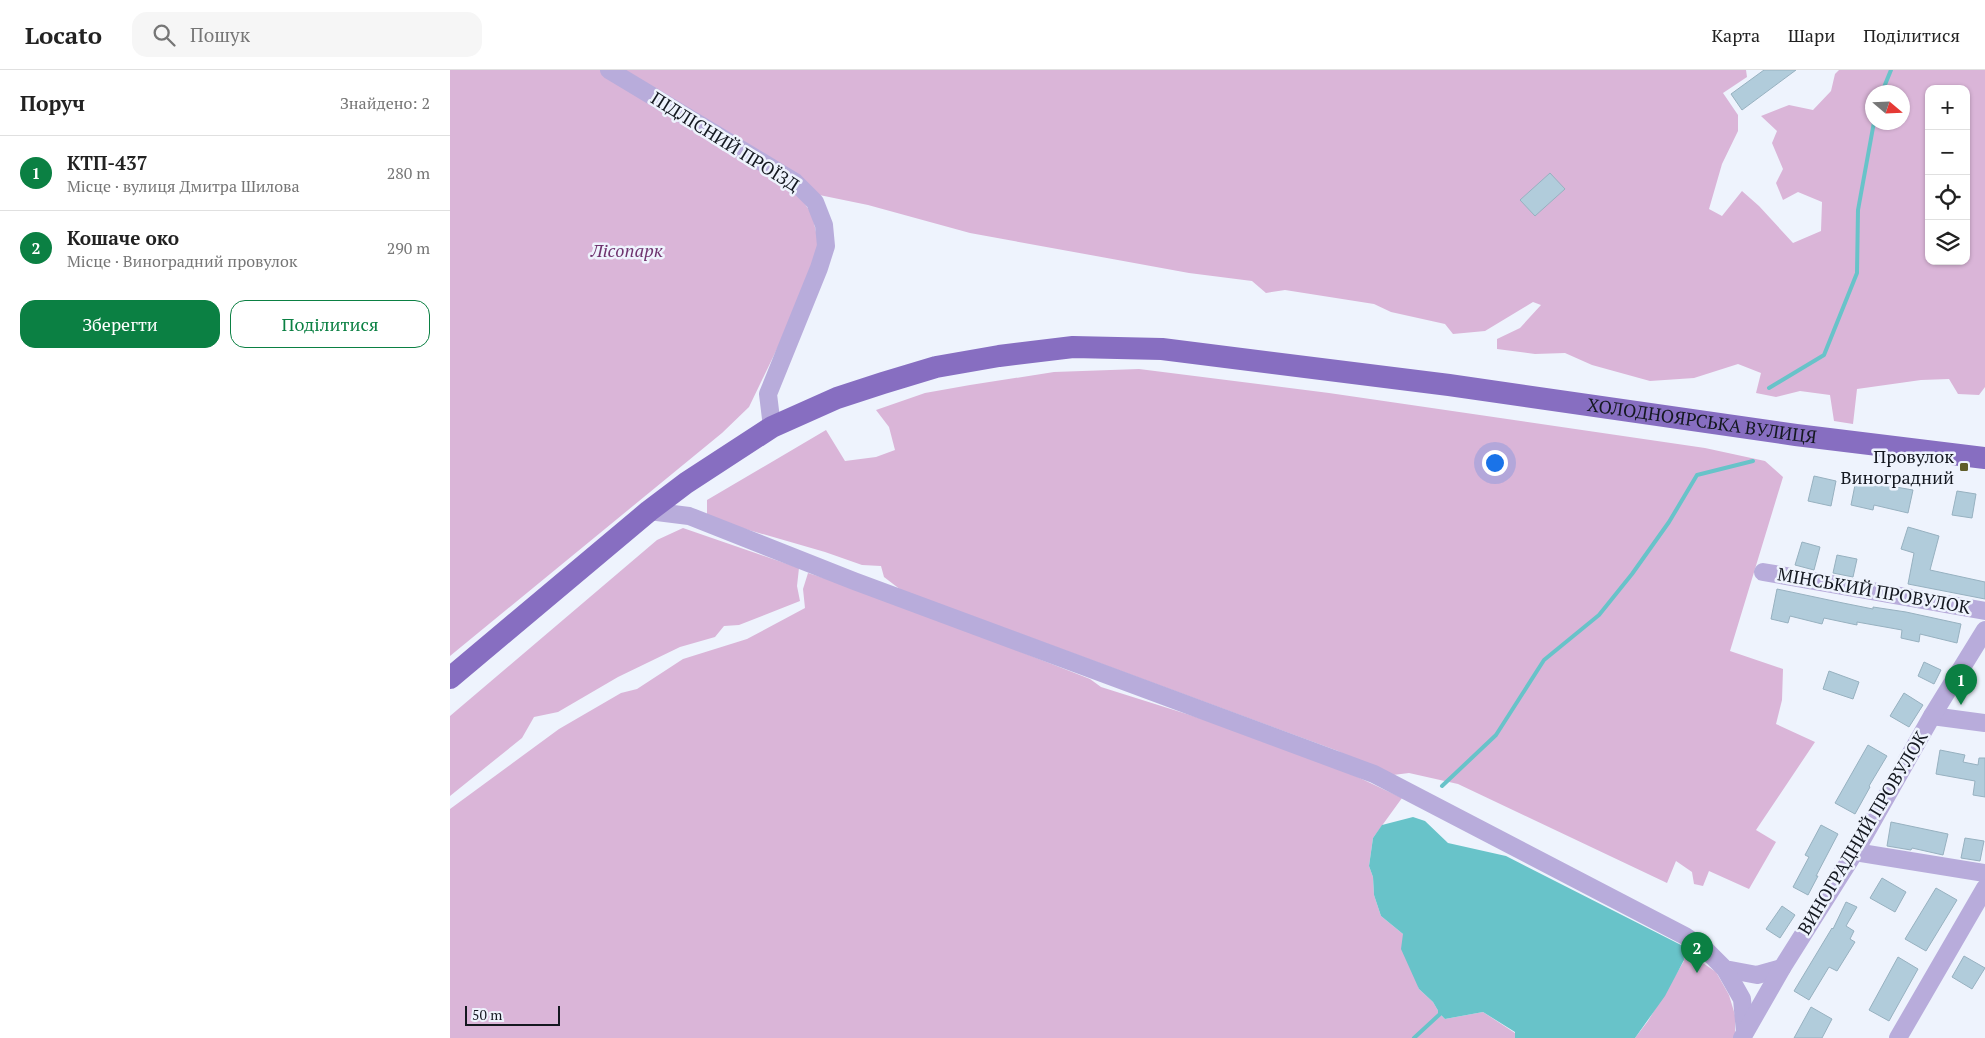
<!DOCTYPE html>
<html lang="uk">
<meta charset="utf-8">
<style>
body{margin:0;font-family:"PT Serif",serif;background:#f6f6f6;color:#222}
.controls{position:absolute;right:15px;top:15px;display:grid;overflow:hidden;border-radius:10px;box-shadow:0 1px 4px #0004}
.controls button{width:45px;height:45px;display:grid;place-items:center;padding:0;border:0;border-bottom:1px solid #e0e0e0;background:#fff;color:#222;font:25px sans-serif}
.compass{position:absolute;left:1415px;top:15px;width:45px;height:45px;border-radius:50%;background:#fff;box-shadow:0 1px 4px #0004;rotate:109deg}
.scale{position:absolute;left:15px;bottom:12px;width:95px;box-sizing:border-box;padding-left:5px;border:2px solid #141820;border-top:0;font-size:14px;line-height:18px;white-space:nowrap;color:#141820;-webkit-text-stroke:4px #eef3fd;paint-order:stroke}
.you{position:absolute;left:1044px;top:392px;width:18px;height:18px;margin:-12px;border:4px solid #fff;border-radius:50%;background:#1a73e8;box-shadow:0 0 0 8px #1a73e833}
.badge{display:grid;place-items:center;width:32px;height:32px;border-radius:50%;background:#0b8043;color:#fff;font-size:16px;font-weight:700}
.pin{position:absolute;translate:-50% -41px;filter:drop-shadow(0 1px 2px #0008)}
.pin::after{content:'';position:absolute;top:26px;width:18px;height:15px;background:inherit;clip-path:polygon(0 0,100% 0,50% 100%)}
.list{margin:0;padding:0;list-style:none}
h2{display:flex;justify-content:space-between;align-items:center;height:65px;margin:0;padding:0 20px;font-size:21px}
h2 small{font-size:16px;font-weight:400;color:#767676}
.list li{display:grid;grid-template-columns:32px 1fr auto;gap:15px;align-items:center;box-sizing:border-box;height:75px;padding:0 20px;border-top:1px solid #e0e0e0}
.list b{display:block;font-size:19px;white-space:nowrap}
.list p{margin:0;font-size:16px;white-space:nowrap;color:#767676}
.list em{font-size:16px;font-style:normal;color:#767676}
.actions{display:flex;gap:10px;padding:15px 20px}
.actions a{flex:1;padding:11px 0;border:1px solid #0b8043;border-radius:15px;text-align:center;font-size:18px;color:#0b8043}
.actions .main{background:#0b8043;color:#fff}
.icon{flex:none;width:28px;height:28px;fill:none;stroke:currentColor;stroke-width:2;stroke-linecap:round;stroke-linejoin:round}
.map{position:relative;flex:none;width:1535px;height:968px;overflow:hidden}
header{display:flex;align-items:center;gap:30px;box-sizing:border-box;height:70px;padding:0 25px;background:#fff;border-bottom:1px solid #e0e0e0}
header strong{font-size:24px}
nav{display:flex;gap:28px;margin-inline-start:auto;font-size:18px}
.search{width:350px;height:45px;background:#f6f6f6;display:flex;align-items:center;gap:12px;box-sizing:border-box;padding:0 18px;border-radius:15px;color:#767676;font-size:19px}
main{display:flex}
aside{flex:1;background:#fff}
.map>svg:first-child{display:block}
</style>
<header>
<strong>Locato</strong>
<div class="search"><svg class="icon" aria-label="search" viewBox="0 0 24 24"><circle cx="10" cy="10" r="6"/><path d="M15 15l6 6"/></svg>Пошук</div>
<nav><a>Карта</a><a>Шари</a><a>Поділитися</a></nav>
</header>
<main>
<aside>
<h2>Поруч<small>Знайдено: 2</small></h2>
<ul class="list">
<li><span class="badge">1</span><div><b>КТП-437</b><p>Місце · вулиця Дмитра Шилова</p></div><em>280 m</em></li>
<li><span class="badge">2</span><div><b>Кошаче око</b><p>Місце · Виноградний провулок</p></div><em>290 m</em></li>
</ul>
<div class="actions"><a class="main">Зберегти</a><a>Поділитися</a></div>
</aside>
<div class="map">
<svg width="1535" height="968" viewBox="0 0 1535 968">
<rect width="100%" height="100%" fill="#eef3fd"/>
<g fill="#dab5d8" fill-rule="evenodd">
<path d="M 0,0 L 1296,0 L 1297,7 L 1273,23 L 1288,45 L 1288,61 L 1272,94 L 1259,139 L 1272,146 L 1292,121 L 1309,136 L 1343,173 L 1371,161 L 1372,132 L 1348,122 L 1333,130 L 1326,113 L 1333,99 L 1322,73 L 1327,61 L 1311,46 L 1339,35 L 1363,40 L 1381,21 L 1385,4 L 1389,0 L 1535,0 L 1535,317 L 1529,325 L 1508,324 L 1499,309 L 1471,310 L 1407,319 L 1403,354 L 1384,351 L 1380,325 L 1350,321 L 1326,327 L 1306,323 L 1311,303 L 1288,294 L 1244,308 L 1200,311 L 1142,295 L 1115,283 L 1085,284 L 1047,279 L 1047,269 L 1070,258 L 1091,235 L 1083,232 L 1035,261 L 1003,264 L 995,254 L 941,242 L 924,234 L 835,220 L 816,223 L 802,211 L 739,203 L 520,163 L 418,135 L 345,120 L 362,144 L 368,171 L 363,204 L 299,337 L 272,363 L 0,586 ZM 1479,19 L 1516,19 L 1516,191 L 1479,191 ZM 1422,22 L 1452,22 L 1452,52 L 1422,52 Z"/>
<path d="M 689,299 L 879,323 L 1255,378 L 1315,391 L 1333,407 L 1280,581 L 1333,599 L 1332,630 L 1326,654 L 1365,672 L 1306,760 L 1326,772 L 1299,819 L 1259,801 L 1253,816 L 1244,814 L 1242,802 L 1226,791 L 1217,813 L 1008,714 L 959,703 L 935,706 L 888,681 L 451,520 L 434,507 L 431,496 L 412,495 L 375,482 L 271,452 L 257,444 L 257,430 L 376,360 L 395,391 L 426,387 L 445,380 L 439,357 L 426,340 L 475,323 L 520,315 L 604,302 Z"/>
<path d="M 233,458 L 349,498 L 347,516 L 350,531 L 289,555 L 274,556 L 265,567 L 230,577 L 168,607 L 108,642 L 84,647 L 72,668 L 0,726 L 0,646 L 207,470 Z"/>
<path d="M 358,503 L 424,524 L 640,609 L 651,617 L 743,646 L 878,693 L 952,728 L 923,768 L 919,796 L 923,807 L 924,825 L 931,846 L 953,864 L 969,919 L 983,932 L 990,944 L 995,949 L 1033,942 L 1065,963 L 1065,968 L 0,968 L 0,739 L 109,659 L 171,623 L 187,619 L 233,589 L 297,569 L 355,538 L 353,519 Z"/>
<path d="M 1233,876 L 1250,891 L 1266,902 L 1279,925 L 1285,945 L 1285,968 L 1185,968 L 1198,951 L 1234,891 Z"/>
</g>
<path fill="#68c3c9" d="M 963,747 L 975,751 L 998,773 L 1056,786 L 1233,876 L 1234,890 L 1215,926 L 1185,968 L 1065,968 L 1065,962 L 1033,942 L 995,949 L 990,944 L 983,932 L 969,919 L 951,879 L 953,864 L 931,846 L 924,825 L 923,807 L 919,796 L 923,768 L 932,755 Z"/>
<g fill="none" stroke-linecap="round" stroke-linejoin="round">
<g stroke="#68c3c9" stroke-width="4">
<path d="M 1432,22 L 1441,0"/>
<path d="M 1319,318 L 1374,285 L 1407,203 L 1408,140 L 1424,52"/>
<path d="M 992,716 L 1046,665 L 1094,590 L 1149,545 L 1182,504 L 1219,452 L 1247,405 L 1303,391"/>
<path d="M 964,968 L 990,944 L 990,939"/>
</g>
</g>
<g fill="#b1ccdb" stroke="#97b1c0">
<path d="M 1314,0 L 1346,0 L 1292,40 L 1281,24 Z"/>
<path d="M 1100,103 L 1115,119 L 1085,146 L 1070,130 Z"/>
<path d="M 1364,406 L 1386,411 L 1381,436 L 1358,431 Z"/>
<path d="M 1406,410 L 1463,420 L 1458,443 L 1424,435 L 1423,440 L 1401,435 Z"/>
<path d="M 1507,421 L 1526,424 L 1522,448 L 1502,445 Z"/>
<path d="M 1458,457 L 1489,466 L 1480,500 L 1535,512 L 1535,529 L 1458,514 L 1464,483 L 1451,479 Z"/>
<path d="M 1352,472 L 1370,477 L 1364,500 L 1345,495 Z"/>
<path d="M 1387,485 L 1407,489 L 1403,507 L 1383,503 Z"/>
<path d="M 1327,519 L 1393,533 L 1423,539 L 1423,537 L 1456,542 L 1511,554 L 1507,573 L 1470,564 L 1469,572 L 1451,568 L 1452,560 L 1407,552 L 1407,555 L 1374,548 L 1372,554 L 1340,546 L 1338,553 L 1321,549 Z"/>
<path d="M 1474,592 L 1491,600 L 1484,614 L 1468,606 Z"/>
<path d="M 1379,601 L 1409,612 L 1403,629 L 1373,619 Z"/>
<path d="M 1454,623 L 1473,635 L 1459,657 L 1440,646 Z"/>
<path d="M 1418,675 L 1437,686 L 1419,716 L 1420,717 L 1405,744 L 1385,733 Z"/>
<path d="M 1490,680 L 1515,685 L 1513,692 L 1528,695 L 1529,688 L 1535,688 L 1535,727 L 1523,725 L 1525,711 L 1486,704 Z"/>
<path d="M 1441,752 L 1498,764 L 1493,785 L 1462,778 L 1461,780 L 1437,776 Z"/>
<path d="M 1371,755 L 1388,764 L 1366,806 L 1368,806 L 1358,825 L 1343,817 L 1359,787 L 1355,785 Z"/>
<path d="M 1515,768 L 1534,771 L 1530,791 L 1511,788 Z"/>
<path d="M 1432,808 L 1456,822 L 1445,842 L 1420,828 Z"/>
<path d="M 1486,818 L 1507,830 L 1476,881 L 1455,869 Z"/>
<path d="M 1396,832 L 1407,837 L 1396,856 L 1404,861 L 1400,869 L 1405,872 L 1387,901 L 1379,897 L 1359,930 L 1344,921 L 1382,858 L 1383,859 Z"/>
<path d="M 1332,836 L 1345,845 L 1330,868 L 1316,859 Z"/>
<path d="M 1514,886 L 1535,898 L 1522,919 L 1502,907 Z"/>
<path d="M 1448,887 L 1468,899 L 1439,951 L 1419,940 Z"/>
<path d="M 1361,937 L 1382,949 L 1372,968 L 1344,968 Z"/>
</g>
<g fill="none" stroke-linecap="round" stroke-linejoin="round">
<g stroke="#b8acdb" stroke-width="18">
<path d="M 159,0 L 345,112 L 365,132 L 374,155 L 376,176 L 369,198 L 318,324 L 322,357"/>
<path d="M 199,441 L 239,446 L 404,511 L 924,704 L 1235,866 L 1257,881 L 1275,899 L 1307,905 L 1332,898"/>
<path d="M 1313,502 L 1535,541"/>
<path d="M 1482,646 L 1535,653"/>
<path d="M 1405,782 L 1535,803"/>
<path d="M 1275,899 L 1292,929 L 1295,962"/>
<path d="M 1292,968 L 1332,898 L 1405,782 L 1482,646 L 1535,560"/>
<path d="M 1448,968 L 1535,818"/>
</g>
<path stroke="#876ec1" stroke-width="22" id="s1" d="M 0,608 L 199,441 L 236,413 L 322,357 L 387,328 L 433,313 L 486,297 L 549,286 L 623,277 L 712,279 L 999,315 L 1346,365 L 1535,388"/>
</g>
<rect fill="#5f5d2a" stroke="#eef3fd" stroke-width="2" x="1509" y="392" width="10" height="10" rx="2.5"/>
<g text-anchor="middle" stroke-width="5" stroke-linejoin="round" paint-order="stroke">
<g font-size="18" fill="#141820" stroke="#eef3fd">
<text transform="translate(275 72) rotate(32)" y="6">ПІДЛІСНИЙ ПРОЇЗД</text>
<text dy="6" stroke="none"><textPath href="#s1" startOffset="1356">ХОЛОДНОЯРСЬКА ВУЛИЦЯ</textPath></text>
<text transform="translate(1424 521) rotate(10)" y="6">МІНСЬКИЙ ПРОВУЛОК</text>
<text transform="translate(1413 763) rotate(-59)" y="6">ВИНОГРАДНИЙ ПРОВУЛОК</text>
</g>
<g font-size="18" font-style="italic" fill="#6f336e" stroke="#eef3fd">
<text x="177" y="187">Лісопарк</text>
</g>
<g font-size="18" fill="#141820" stroke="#eef3fd" text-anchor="end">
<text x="1504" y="393">Провулок<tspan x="1504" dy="21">Виноградний</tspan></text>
</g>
</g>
</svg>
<div class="controls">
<button>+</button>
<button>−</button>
<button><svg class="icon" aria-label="locate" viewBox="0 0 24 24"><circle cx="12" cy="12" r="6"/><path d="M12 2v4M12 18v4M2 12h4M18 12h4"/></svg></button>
<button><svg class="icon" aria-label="layers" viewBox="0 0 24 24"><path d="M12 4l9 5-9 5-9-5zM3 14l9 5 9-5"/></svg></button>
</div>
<svg class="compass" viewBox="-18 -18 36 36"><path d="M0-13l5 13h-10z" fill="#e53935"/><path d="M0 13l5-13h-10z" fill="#767676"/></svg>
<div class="scale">50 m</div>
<div class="you"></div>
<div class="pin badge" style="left:1511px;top:635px">1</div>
<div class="pin badge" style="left:1247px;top:903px">2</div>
</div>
</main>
